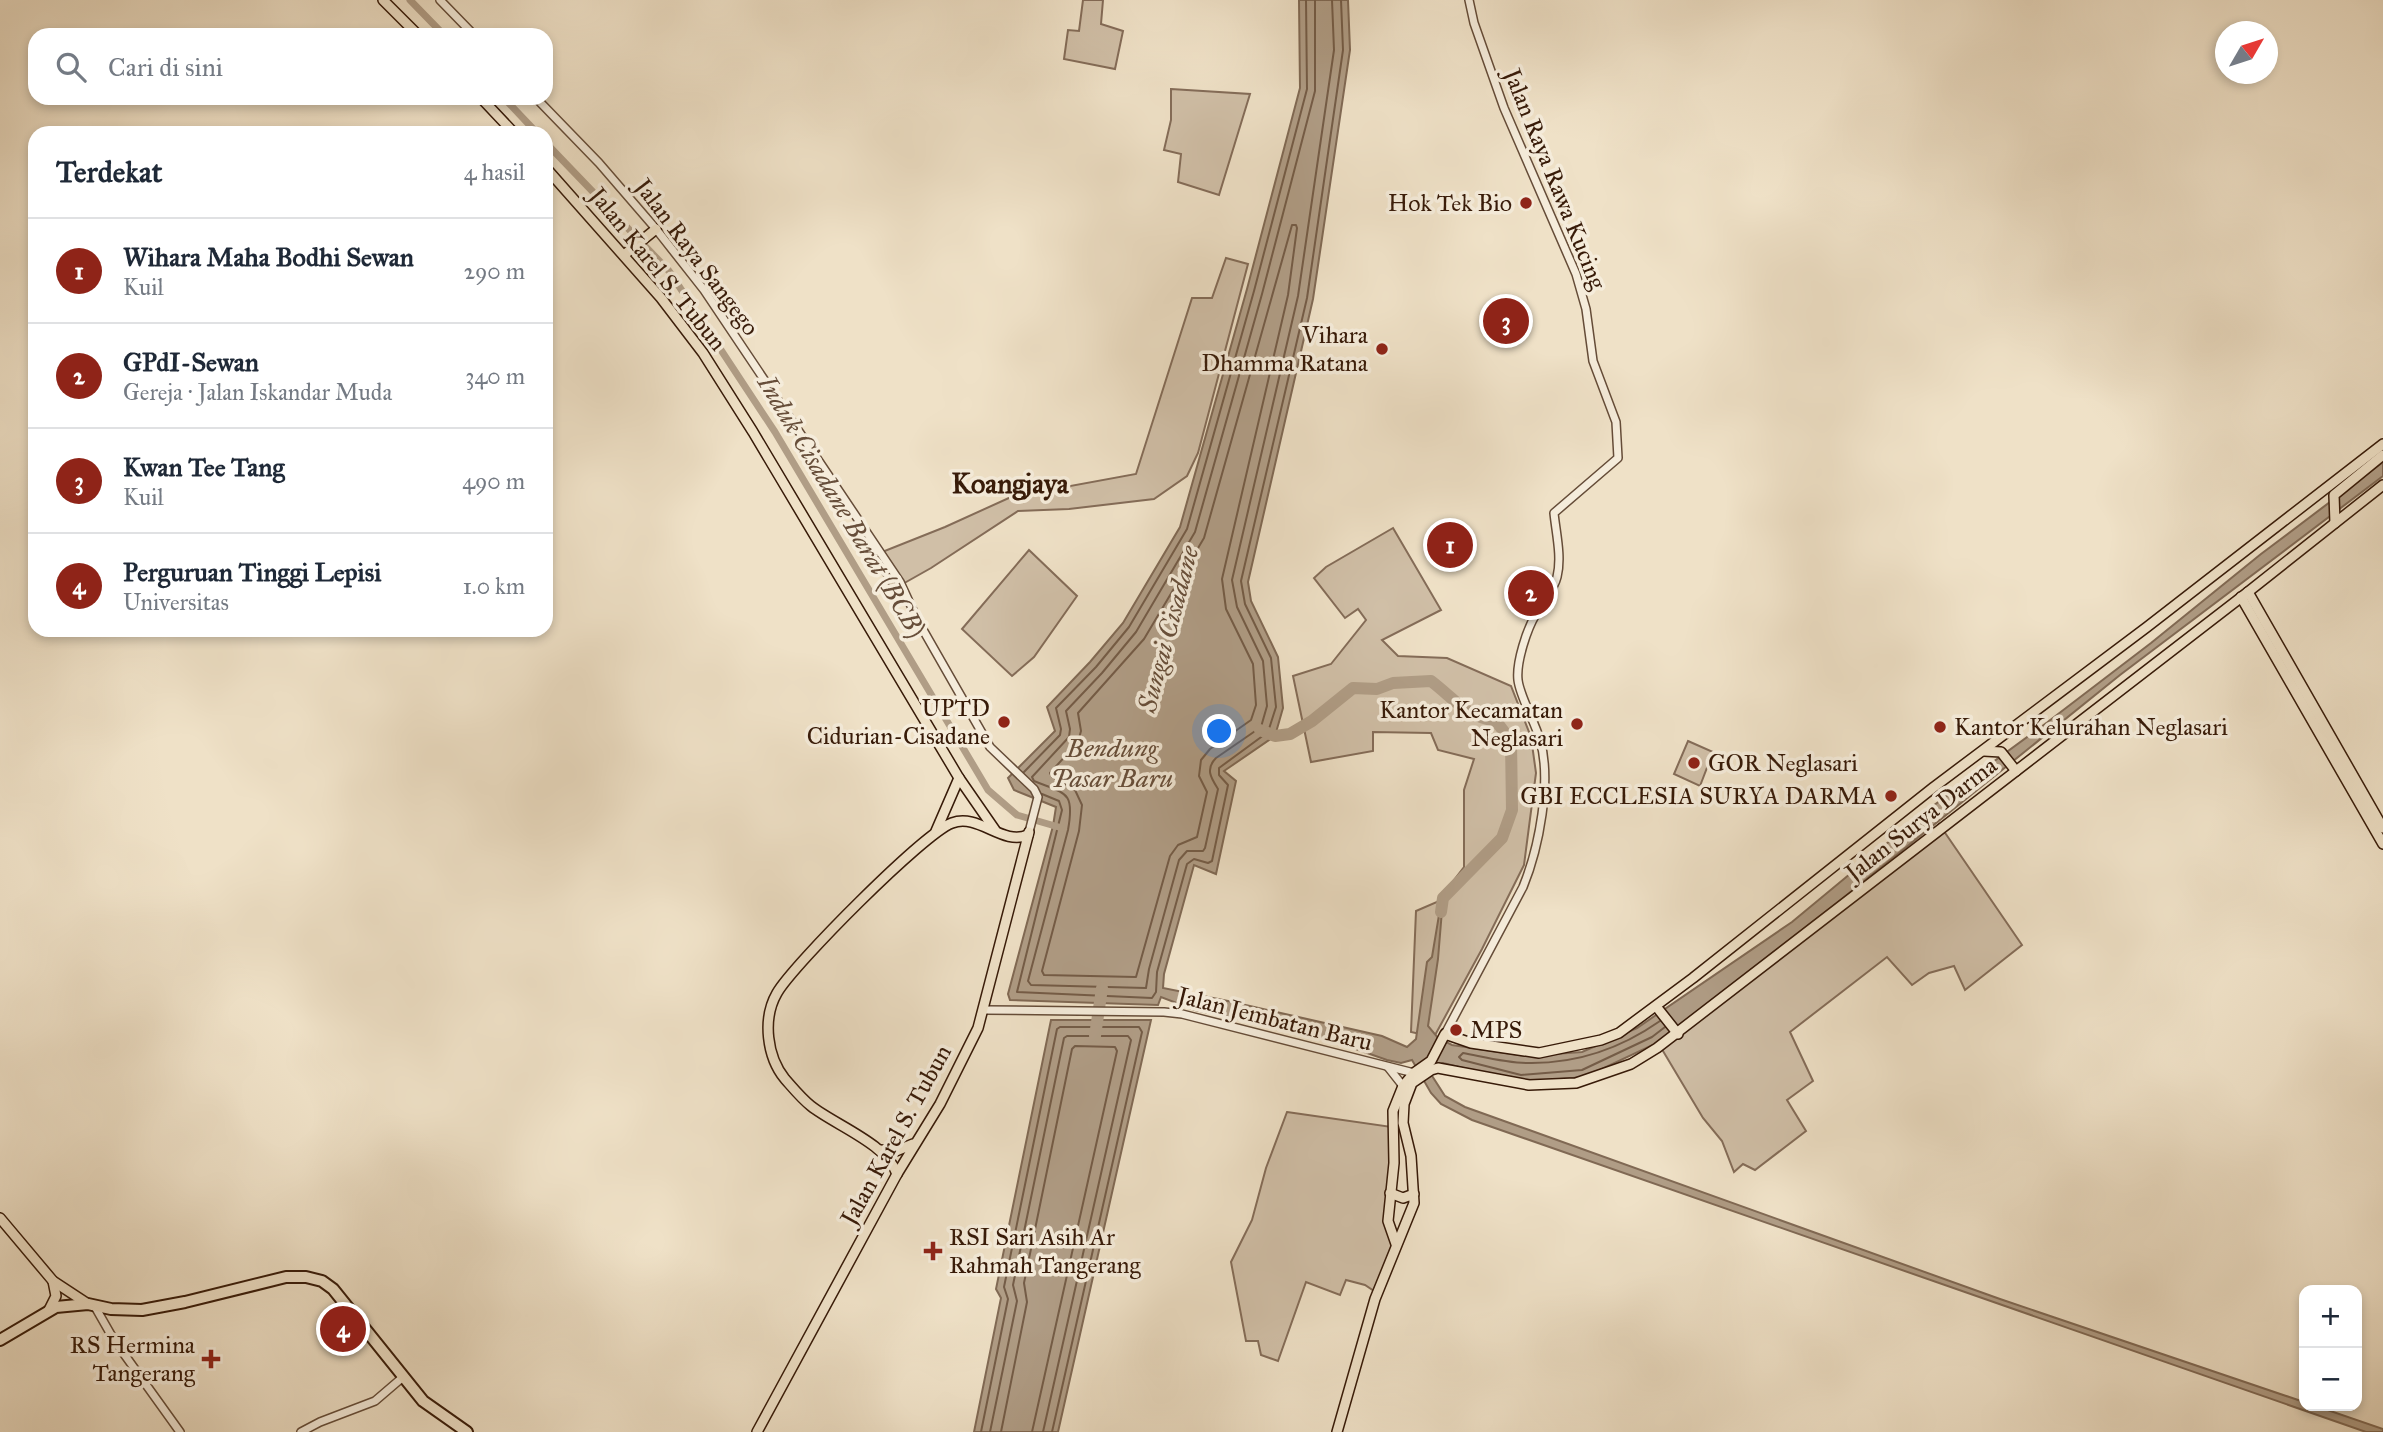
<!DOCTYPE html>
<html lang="id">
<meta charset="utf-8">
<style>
body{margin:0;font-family:"IM FELL Great Primer",serif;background:#f6f6f7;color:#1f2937}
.controls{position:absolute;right:21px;bottom:21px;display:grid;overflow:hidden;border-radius:14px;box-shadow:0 4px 10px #0003}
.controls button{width:63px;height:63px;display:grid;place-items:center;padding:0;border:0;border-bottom:2px solid #e0e1e3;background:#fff;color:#1f2937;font:35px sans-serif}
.compass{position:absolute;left:2215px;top:21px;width:63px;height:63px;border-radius:50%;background:#fff;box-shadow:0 4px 10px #0003;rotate:51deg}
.you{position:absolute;left:1220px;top:732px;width:24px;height:24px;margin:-18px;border:5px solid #fff;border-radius:50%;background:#1a73e8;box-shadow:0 0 0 10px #1a73e833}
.badge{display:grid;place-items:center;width:46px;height:46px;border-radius:50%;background:#8f2418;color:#fff;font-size:23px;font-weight:700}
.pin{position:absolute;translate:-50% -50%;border:4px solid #fff;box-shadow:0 2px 7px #0006}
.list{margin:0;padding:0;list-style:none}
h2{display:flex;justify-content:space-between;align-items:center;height:91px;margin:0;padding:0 28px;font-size:30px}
h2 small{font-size:23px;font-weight:400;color:#747a83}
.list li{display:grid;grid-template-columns:46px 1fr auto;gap:21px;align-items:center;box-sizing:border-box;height:105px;padding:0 28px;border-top:2px solid #e0e1e3}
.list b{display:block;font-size:26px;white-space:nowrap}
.list p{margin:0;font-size:23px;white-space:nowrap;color:#747a83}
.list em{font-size:23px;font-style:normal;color:#747a83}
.icon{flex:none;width:38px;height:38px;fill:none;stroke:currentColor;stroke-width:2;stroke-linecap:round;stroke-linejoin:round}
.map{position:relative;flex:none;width:2383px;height:1432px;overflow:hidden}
.search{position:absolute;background:#fff;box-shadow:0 4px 10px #0003;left:28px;top:28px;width:525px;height:77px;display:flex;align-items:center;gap:18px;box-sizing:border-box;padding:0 24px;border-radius:21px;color:#747a83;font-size:26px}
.panel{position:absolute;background:#fff;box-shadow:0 4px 10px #0003;left:28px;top:126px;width:525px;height:511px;border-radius:21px}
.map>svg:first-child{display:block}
</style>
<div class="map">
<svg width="2383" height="1432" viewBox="0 0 2383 1432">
<rect width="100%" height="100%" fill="#efe1c7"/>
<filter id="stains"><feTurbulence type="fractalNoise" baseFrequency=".00286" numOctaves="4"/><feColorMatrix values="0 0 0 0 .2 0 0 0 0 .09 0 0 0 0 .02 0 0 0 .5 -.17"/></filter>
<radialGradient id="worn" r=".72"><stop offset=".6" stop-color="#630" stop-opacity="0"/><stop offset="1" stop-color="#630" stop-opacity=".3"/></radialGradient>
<g fill="#d0bfa7" stroke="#846c58" stroke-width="2">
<path d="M 1083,0 L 1103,0 L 1101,24 L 1123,31 L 1115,69 L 1064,59 L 1068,30 L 1079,31 Z"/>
<path d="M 1171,89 L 1250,94 L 1219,195 L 1178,182 L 1181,154 L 1164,150 L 1171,120 Z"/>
<path d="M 1226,258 L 1248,264 L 1198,453 L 1187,476 L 1154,499 L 1069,509 L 1018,511 L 931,568 L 892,590 L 872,556 L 945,527 L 1011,497 L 1136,474 L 1192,298 L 1212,298 Z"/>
<path d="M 1393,528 L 1441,610 L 1382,640 L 1398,656 L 1447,658 L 1511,686 L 1531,737 L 1536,773 L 1524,865 L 1482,949 L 1434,1037 L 1411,1032 L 1416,911 L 1437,902 L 1464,867 L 1464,790 L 1474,759 L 1438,750 L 1431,733 L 1373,732 L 1373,751 L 1311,762 L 1293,676 L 1331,664 L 1366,620 L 1358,609 L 1345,618 L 1314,578 L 1326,567 Z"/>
<path d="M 1029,550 L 1077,596 L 1034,657 L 1012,676 L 962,629 Z"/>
<path d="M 1688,741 L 1713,752 L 1700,786 L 1674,774 Z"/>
<path d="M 1939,824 L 2022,945 L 1965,990 L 1954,966 L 1929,973 L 1912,985 L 1887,957 L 1790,1032 L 1813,1081 L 1787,1100 L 1806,1131 L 1755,1170 L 1743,1164 L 1734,1172 L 1722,1141 L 1703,1118 L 1660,1046 L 1812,920 L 1932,832 Z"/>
<path d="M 1287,1112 L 1392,1127 L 1389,1206 L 1396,1244 L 1377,1293 L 1365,1285 L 1346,1280 L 1340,1295 L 1306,1282 L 1278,1361 L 1261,1355 L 1258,1341 L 1246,1341 L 1231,1262 L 1252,1220 L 1266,1168 Z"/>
</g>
<g fill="#b09d86" stroke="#806954" stroke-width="2">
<path d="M 1299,0 L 1348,0 L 1350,50 L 1313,299 L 1248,582 L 1251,601 L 1278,657 L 1283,708 L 1275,736 L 1224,771 L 1236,781 L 1216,874 L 1194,865 L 1164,974 L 1163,988 L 1228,1001 L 1382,1036 L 1407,1047 L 1416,1039 L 1427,962 L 1432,957 L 1441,903 L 1443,898 L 1438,959 L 1428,1026 L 1438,1038 L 1452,1045 L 1526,1056 L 1582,1052 L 1637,1028 L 1792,922 L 1926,811 L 2045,724 L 2151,643 L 2261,554 L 2383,462 L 2383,476 L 2120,675 L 1843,898 L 1657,1043 L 1585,1077 L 1521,1082 L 1443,1063 L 1427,1068 L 1445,1096 L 1465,1107 L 2000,1299 L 2304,1402 L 2304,1406 L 2316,1406 L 2383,1429 L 2383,1432 L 2366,1432 L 1472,1120 L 1441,1104 L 1431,1093 L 1412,1060 L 1401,1063 L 1387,1060 L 1313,1034 L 1195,1010 L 1161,997 L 1158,1005 L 1010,1000 L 1008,994 L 1053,826 L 1056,807 L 1014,790 L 1008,778 L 1055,731 L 1047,707 L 1090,662 L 1123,623 L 1180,527 L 1247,289 L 1300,88 Z"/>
<path d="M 1051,1020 L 1151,1020 L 1058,1432 L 974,1432 L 1001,1298 L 996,1289 Z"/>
</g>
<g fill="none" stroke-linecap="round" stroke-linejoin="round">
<g stroke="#745c47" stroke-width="2">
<path d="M 1315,0 L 1315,91 L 1262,294 L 1195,532 L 1136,632 L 1102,673 L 1066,711 L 1070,729 L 1069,737 L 1032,777 L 1034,781 C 1066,794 1075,791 1068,830 L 1028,981 L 1031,985 L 1146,988 L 1149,969 L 1179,860 L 1187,851 L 1203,851 L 1205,848 L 1218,789 C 1211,778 1205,769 1216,758 L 1261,727 L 1267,706 L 1263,661 L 1237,607 L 1232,580 L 1298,296 L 1334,50 L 1332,0"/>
<path d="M 1292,225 L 1296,225 L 1297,228 L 1288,295 L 1222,579 L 1226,609 L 1253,664 L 1256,705 L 1251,720 L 1210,749 L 1201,760 L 1199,776 L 1207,792 L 1197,837 L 1178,845 L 1170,856 L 1136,977 L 1044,975 L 1042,971 L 1079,831 L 1082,805 L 1075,790 L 1052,777 L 1050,773 L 1078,742 L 1081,731 L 1078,713 L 1144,639 L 1204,538 Z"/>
<path d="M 1024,772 L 1060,735 L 1061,729 L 1056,708 L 1096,667 L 1129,627 L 1187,529 L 1254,291 L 1307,89 L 1306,0"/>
<path d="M 1042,794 L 1059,801 L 1062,810 L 1017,992 L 1152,998 L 1156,992 L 1157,972 L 1187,864 L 1194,859 L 1208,863 L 1212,861 L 1228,785 L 1219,775 L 1219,768 L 1268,732 L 1276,707 L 1271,658 L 1245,604 L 1241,581 L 1307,298 L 1343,50 L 1341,0"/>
<path d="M 1660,1021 C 1620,1049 1576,1064 1527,1063 C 1506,1063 1484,1057 1463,1053 L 1459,1057 L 1462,1060 L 1521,1075 L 1582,1070 L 1652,1037 L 1665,1027"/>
<path d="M 981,1432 L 1008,1299 L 1004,1287 L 1057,1029 L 1060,1027 L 1139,1027 L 1142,1032 L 1052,1432"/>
<path d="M 990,1432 L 1017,1301 L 1013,1285 L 1064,1038 L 1067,1036 L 1128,1036 L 1131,1040 L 1043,1432"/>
<path d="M 1001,1432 L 1027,1302 L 1024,1283 L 1072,1049 L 1075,1046 L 1115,1047 L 1117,1051 L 1032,1432"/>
</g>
<g stroke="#b09d86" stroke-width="7">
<path d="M 410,0 L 444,35"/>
<path d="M 504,98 L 537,133"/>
<path d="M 546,143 L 669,271 L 775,432 L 988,790 L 1017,815 L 1062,828"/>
</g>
<g stroke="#b09d86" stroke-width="12">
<path d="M 1260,730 L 1275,736 L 1290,734 L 1312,721 L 1353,688 L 1377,689 L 1393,683 L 1431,681 C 1456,700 1463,715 1496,721 L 1511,741 L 1512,810 L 1502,838 L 1443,898 L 1441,912"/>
<path d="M 1095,1036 L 1102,988"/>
</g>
<defs>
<g id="minor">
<path d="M 440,0 L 474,35"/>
<path d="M 536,98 L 599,163 L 656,229 L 704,290 L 900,582 L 918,621 L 990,747 L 1034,789 L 1038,797 L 1029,832"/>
<path d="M 985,1010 L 1164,1012 L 1182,1014 L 1414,1073"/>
<path d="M 1445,1034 L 1523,887 C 1539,848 1552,781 1540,740 C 1535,722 1520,697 1518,680 C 1516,662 1527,629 1536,614 C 1543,602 1554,590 1557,577 C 1562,557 1556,533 1554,513 L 1618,458 L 1616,422 L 1593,361 L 1586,309 L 1576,274 L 1504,108 L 1474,23 L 1469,0"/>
<path d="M 1388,1067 L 1403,1086"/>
<path d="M 94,1305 L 114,1340 L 180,1432"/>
<path d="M 301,1432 L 320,1422 L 375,1401 L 403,1377"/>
</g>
<g id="major">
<path d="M 383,0 L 418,35"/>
<path d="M 481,98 L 514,133"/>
<path d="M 546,168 L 661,298 L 703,353 L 753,432 L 959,778 L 995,830"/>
<path d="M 624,255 L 656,229"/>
<path d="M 2335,523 L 2334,495 L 2383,455"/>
<path d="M 2248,592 L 2383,828"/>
<path d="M 2241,597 L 2383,844"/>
<path d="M 1984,751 L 2001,752 L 2016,771"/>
<path d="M 936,831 L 959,778"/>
<path d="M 1659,1010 L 1678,1034"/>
<path d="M 880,1150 L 896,1151 L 913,1144"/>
<path d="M 897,1174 C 887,1144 835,1125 811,1106 C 801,1098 793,1088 785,1079 C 767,1057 762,1019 777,993 C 793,965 924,833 952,823 C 979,813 1002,846 1028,835"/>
<path d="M 1390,1193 L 1403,1198 L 1414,1194"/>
<path d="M 0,1218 L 53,1281 L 88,1304"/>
<path d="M 1396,1244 L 1388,1221 L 1394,1163 L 1393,1111 L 1403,1086 L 1414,1073 L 1431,1061 L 1445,1034 L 1471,1043 L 1539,1053 L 1601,1040 L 1619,1033 L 1693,978 L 1934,787 L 2147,627 L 2383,444"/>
<path d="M 49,1310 L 56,1296 L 53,1281"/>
<path d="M 757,1432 L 897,1174 L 940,1104 L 978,1028 L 1029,832"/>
<path d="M 1337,1432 L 1375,1299 L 1414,1203 L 1411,1156 L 1403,1123 L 1404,1104 L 1412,1083 L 1431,1070 L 1438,1068 L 1529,1085 L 1576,1083 L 1631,1064 L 1657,1048 L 2248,592 L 2383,485"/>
</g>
<path id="highway" d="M 0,1340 L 56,1307 L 88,1304 L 111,1309 L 142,1310 L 185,1302 L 286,1277 L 306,1277 L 322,1281 L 333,1289 L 423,1401 L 467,1432"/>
</defs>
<use href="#minor" stroke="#654c38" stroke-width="10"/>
<use href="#major" stroke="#371a08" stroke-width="12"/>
<use href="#highway" stroke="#371a08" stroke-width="14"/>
<use href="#minor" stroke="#f5ecdb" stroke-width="7"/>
<use href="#major" stroke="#efe1c7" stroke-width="9"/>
<use href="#highway" stroke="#efe1c7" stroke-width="10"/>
</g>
<g fill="#8f2418" stroke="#f5ecdb" stroke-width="2.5">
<circle cx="1526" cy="203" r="7"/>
<circle cx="1382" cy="349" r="7"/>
<circle cx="1004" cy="722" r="7"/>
<circle cx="1577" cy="724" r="7"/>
<circle cx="1940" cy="727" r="7"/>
<circle cx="1694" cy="763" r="7"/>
<circle cx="1891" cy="796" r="7"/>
<circle cx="1456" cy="1030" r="7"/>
<path d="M929.5 1240.5h7v7h7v7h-7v7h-7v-7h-7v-7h7z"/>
<path d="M207.5 1348.5h7v7h7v7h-7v7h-7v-7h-7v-7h7z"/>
</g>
<g text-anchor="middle" stroke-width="7" stroke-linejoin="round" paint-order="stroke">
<g font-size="24" fill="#371a08" stroke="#f5ecdb">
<text transform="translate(1555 179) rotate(68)" y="8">Jalan Raya Rawa Kucing</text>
<text transform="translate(697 257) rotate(53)" y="8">Jalan Raya Sangego</text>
<text transform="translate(658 269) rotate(51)" y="8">Jalan Karel S. Tubun</text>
<text transform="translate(1921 819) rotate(-38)" y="8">Jalan Surya Darma</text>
<text transform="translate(1275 1019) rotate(14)" y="8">Jalan Jembatan Baru</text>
<text transform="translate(896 1135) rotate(-61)" y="8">Jalan Karel S. Tubun</text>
</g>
<g font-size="24" fill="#371a08" stroke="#f5ecdb" text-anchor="end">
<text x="1512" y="211">Hok Tek Bio</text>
<text x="1368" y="343">Vihara<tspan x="1368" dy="28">Dhamma Ratana</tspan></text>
<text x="990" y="716">UPTD<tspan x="990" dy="28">Cidurian-Cisadane</tspan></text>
<text x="1563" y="718">Kantor Kecamatan<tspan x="1563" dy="28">Neglasari</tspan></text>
<text x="1954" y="735" text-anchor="start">Kantor Kelurahan Neglasari</text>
<text x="1708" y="771" text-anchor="start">GOR Neglasari</text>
<text x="1877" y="804">GBI ECCLESIA SURYA DARMA</text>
<text x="1470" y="1038" text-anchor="start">MPS</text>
<text x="949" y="1245" text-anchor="start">RSI Sari Asih Ar<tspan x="949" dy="28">Rahmah Tangerang</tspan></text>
<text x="195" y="1353">RS Hermina<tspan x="195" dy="28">Tangerang</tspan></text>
</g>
<g font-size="26" font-style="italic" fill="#674e3a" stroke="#f5ecdb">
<text transform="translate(842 506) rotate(59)" y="9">Induk Cisadane Barat (BCB)</text>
<text transform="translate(1168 629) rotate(-75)" y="9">Sungai Cisadane</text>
<text x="1112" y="757">Bendung<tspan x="1112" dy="30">Pasar Baru</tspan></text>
</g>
<g font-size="28" font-weight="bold" fill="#371a08" stroke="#f5ecdb">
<text x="1010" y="493">Koangjaya</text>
</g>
</g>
<rect width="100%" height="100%" filter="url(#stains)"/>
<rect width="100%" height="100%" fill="url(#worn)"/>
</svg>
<div class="controls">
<button>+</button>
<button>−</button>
</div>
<svg class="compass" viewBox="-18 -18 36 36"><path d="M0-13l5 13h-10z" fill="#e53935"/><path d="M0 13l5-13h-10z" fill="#747a83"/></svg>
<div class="you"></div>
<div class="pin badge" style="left:1450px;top:545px">1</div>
<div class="pin badge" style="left:1531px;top:593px">2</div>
<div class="pin badge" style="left:1506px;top:321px">3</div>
<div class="pin badge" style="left:343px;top:1329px">4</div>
<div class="search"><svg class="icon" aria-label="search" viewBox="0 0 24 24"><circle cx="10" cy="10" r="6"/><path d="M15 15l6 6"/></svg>Cari di sini</div>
<section class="panel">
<h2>Terdekat<small>4 hasil</small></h2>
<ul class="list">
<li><span class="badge">1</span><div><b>Wihara Maha Bodhi Sewan</b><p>Kuil</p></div><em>290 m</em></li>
<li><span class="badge">2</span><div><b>GPdI-Sewan</b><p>Gereja · Jalan Iskandar Muda</p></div><em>340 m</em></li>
<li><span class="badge">3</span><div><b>Kwan Tee Tang</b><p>Kuil</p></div><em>490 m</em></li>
<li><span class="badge">4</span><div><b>Perguruan Tinggi Lepisi</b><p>Universitas</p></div><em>1.0 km</em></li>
</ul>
</section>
</div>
